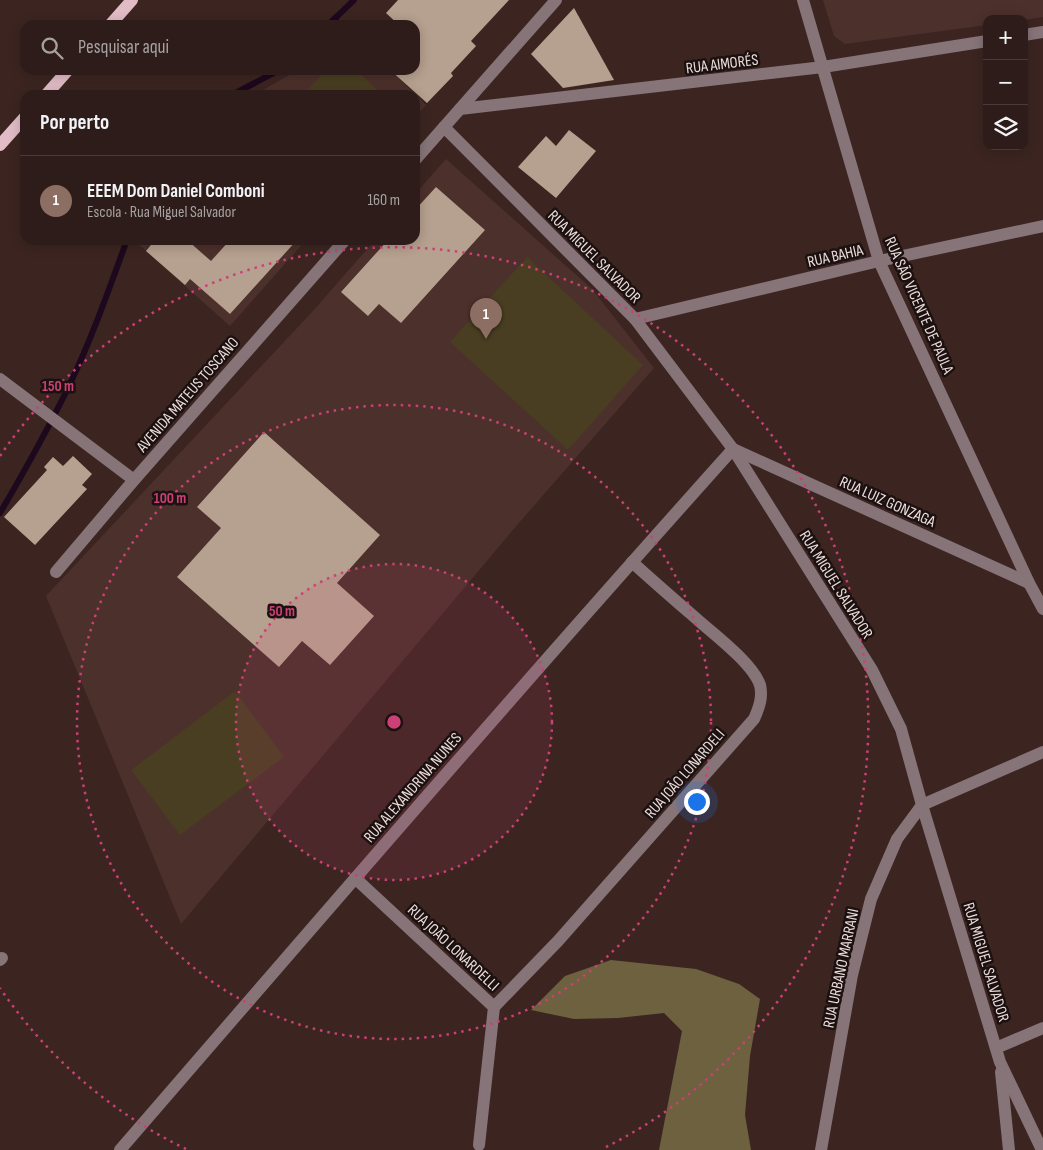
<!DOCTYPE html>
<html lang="pt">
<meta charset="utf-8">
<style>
body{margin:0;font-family:"Sofia Sans Condensed",sans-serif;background:#392926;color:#f1f3f6}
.controls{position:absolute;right:15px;top:15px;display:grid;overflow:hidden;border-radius:10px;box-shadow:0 2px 12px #0003}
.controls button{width:45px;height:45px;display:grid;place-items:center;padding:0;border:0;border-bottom:1px solid #483a38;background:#2d1c19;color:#f1f3f6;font:25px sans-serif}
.you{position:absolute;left:696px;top:801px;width:18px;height:18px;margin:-12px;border:4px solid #fff;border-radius:50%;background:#1a73e8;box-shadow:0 0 0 8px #1a73e833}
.badge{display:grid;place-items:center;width:32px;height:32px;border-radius:50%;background:#5bcebb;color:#fff;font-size:16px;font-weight:700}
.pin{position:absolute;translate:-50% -41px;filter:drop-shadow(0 1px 2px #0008)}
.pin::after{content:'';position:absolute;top:26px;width:18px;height:15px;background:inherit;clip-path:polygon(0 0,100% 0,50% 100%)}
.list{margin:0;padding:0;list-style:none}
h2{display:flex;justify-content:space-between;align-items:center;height:65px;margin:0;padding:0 20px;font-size:21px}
h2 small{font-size:16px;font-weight:400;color:#a7a1a2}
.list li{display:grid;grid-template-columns:32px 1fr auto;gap:15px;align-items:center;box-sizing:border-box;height:90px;padding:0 20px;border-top:1px solid #483a38}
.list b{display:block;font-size:19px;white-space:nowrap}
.list p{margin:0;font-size:16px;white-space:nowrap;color:#a7a1a2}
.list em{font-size:16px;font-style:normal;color:#a7a1a2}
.icon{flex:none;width:28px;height:28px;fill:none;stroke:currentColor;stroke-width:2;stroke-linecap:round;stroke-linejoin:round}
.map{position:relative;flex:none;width:1043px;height:1150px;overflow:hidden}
.search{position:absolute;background:#2d1c19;box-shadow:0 2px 12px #0003;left:20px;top:20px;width:400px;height:55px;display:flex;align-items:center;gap:12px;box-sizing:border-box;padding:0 18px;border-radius:15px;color:#a7a1a2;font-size:19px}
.panel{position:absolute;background:#2d1c19;box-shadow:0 2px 12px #0003;left:20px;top:90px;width:400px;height:155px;border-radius:15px}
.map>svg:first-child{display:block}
</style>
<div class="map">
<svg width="1043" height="1150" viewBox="0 0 1043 1150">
<rect width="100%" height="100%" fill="#3c2521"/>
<g fill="#4c302b">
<path d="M 823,0 L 1043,0 L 1043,17 L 1024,20 L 987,19 L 987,25 L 845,44 L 834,36 Z"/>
<path d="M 298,70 L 390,70 L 426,105 L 415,117 L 415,95 L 254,95 Z"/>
<path d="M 446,159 L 592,289 L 654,368 L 518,524 L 181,924 L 46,596 L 313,311 L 375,240 L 415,240 L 415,194 Z"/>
<path d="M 139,240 L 306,240 L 230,326 L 138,244 Z"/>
</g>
<g fill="#493e21">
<path d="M 326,70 L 356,70 L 383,95 L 303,95 Z"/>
<path d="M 527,257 L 643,365 L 568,450 L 450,342 Z"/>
<path d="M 235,691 L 284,757 L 180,835 L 131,770 Z"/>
</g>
<path fill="#6d613f" d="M 611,960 L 696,969 L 739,984 L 760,999 L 750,1056 L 745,1115 L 751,1150 L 659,1150 L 682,1031 L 664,1013 L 618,1018 L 574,1019 L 531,1010 L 565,976 Z"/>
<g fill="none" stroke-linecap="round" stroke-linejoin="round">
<g stroke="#1d081d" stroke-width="6">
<path d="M 335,18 L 338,25"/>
<path d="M 328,25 L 354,0"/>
<path d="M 232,95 L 279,70"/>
<path d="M 0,513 C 24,472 48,429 69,386 C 92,338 109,289 127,240"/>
</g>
</g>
<g fill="#b6a08f">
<path d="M 398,0 L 509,0 L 471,41 L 476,46 L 451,73 L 453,76 L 427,103 L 390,70 L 415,70 L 415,49 L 419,44 L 415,40 L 415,25 L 399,25 L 386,13 Z"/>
<path d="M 574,8 L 614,80 L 563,88 L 531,54 Z"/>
<path d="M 569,130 L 596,151 L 556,198 L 518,167 L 546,136 L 556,146 Z"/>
<path d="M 436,187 L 485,230 L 401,323 L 379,304 L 368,316 L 341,292 L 388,240 L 415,240 L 415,210 Z"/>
<path d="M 155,240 L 180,240 L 184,244 L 187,240 L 211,261 L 230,240 L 297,240 L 230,314 L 190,279 L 185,285 L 146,251 Z"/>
<path d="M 264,432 L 380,535 L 337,583 L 374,616 L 330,665 L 302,641 L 279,667 L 177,577 L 221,528 L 197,507 Z"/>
<path d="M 73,456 L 92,474 L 82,485 L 87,489 L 35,545 L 4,517 L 47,470 L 44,467 L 53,457 L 63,466 Z"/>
</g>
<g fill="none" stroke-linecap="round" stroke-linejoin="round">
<g stroke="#867479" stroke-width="12">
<path d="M 803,0 L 879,261 L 1029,583 L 1043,609"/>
<path d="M 1024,35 L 1043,32"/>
<path d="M 460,109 L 823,67 L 987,41"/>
<path d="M 444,127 L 635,319 L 733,449 L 872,670 L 901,729 L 922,805 L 1000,1062 L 1042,1150"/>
<path d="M 415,160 L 556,0"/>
<path d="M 635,319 L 879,261 L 1043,226"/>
<path d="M 0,379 L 134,480"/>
<path d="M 56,572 L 134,480 L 345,240"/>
<path d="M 355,878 L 494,1007 L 479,1145"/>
<path d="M 0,960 L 2,958"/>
<path d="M 494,1007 L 558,941 L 754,719 C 759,708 763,697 760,685 C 753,664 715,635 699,621 C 676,601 654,582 632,562"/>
<path d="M 996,1048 L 1043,1028"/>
<path d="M 1001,1072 L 1009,1150"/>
<path d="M 120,1150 C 323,915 526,680 733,449 L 1029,583"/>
<path d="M 821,1150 L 852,975 L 871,899 L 897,839 L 922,805 L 1043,752"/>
</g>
<g stroke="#e1bcc7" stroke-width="12">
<path d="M 110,25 L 132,0"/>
<path d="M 46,95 L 68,70"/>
<path d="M 0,145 L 25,117"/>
</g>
</g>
<circle cx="394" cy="722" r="158" fill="#cb4075" fill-opacity=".12"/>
<g fill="none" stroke="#cb4075" stroke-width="2.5" stroke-dasharray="2.5 5">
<circle cx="394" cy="722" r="158"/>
<circle cx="394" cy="722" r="317"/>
<path d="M186 1149A475 475 0 0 1 0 988M0 456A475 475 0 1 1 602 1149"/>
</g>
<g text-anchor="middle" stroke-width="5" stroke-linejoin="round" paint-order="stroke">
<g font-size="16" fill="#eededc" stroke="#1b1110">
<text transform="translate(722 63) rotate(-7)" y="6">RUA AIMORÉS</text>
<text transform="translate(835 255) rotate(-13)" y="6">RUA BAHIA</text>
<text transform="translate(595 256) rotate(45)" y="6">RUA MIGUEL SALVADOR</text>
<text transform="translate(920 305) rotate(66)" y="6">RUA SÃO VICENTE DE PAULA</text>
<text transform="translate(187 394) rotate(-49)" y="6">AVENIDA MATEUS TOSCANO</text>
<text transform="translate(888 501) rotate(24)" y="6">RUA LUIZ GONZAGA</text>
<text transform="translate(837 584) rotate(58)" y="6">RUA MIGUEL SALVADOR</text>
<text transform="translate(684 773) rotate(-49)" y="6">RUA JOÃO LONARDELI</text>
<text transform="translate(412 787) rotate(-49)" y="6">RUA ALEXANDRINA NUNES</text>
<text transform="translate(454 947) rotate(43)" y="6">RUA JOÃO LONARDELLI</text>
<text transform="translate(987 962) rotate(73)" y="6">RUA MIGUEL SALVADOR</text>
<text transform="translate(840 968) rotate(-78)" y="6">RUA URBANO MARRANI</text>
</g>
</g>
<circle cx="394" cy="722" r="8" fill="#cb4075" stroke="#1b1110" stroke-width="2.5"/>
<g font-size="15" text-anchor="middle" font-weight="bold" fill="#cb4075" stroke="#1b1110" stroke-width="5" stroke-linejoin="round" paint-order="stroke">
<text x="58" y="391">150 m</text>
<text x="170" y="503">100 m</text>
<text x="282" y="616">50 m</text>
</g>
</svg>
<div class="controls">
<button>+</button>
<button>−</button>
<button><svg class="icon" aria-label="layers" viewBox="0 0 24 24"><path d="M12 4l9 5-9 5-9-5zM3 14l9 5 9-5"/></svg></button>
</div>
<div class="you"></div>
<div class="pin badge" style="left:486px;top:339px;background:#8d6e63">1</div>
<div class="search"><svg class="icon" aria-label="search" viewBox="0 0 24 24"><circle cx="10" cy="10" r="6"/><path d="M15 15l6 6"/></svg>Pesquisar aqui</div>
<section class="panel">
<h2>Por perto<small></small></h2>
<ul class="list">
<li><span class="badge" style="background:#8d6e63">1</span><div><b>EEEM Dom Daniel Comboni</b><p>Escola · Rua Miguel Salvador</p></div><em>160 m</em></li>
</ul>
</section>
</div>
